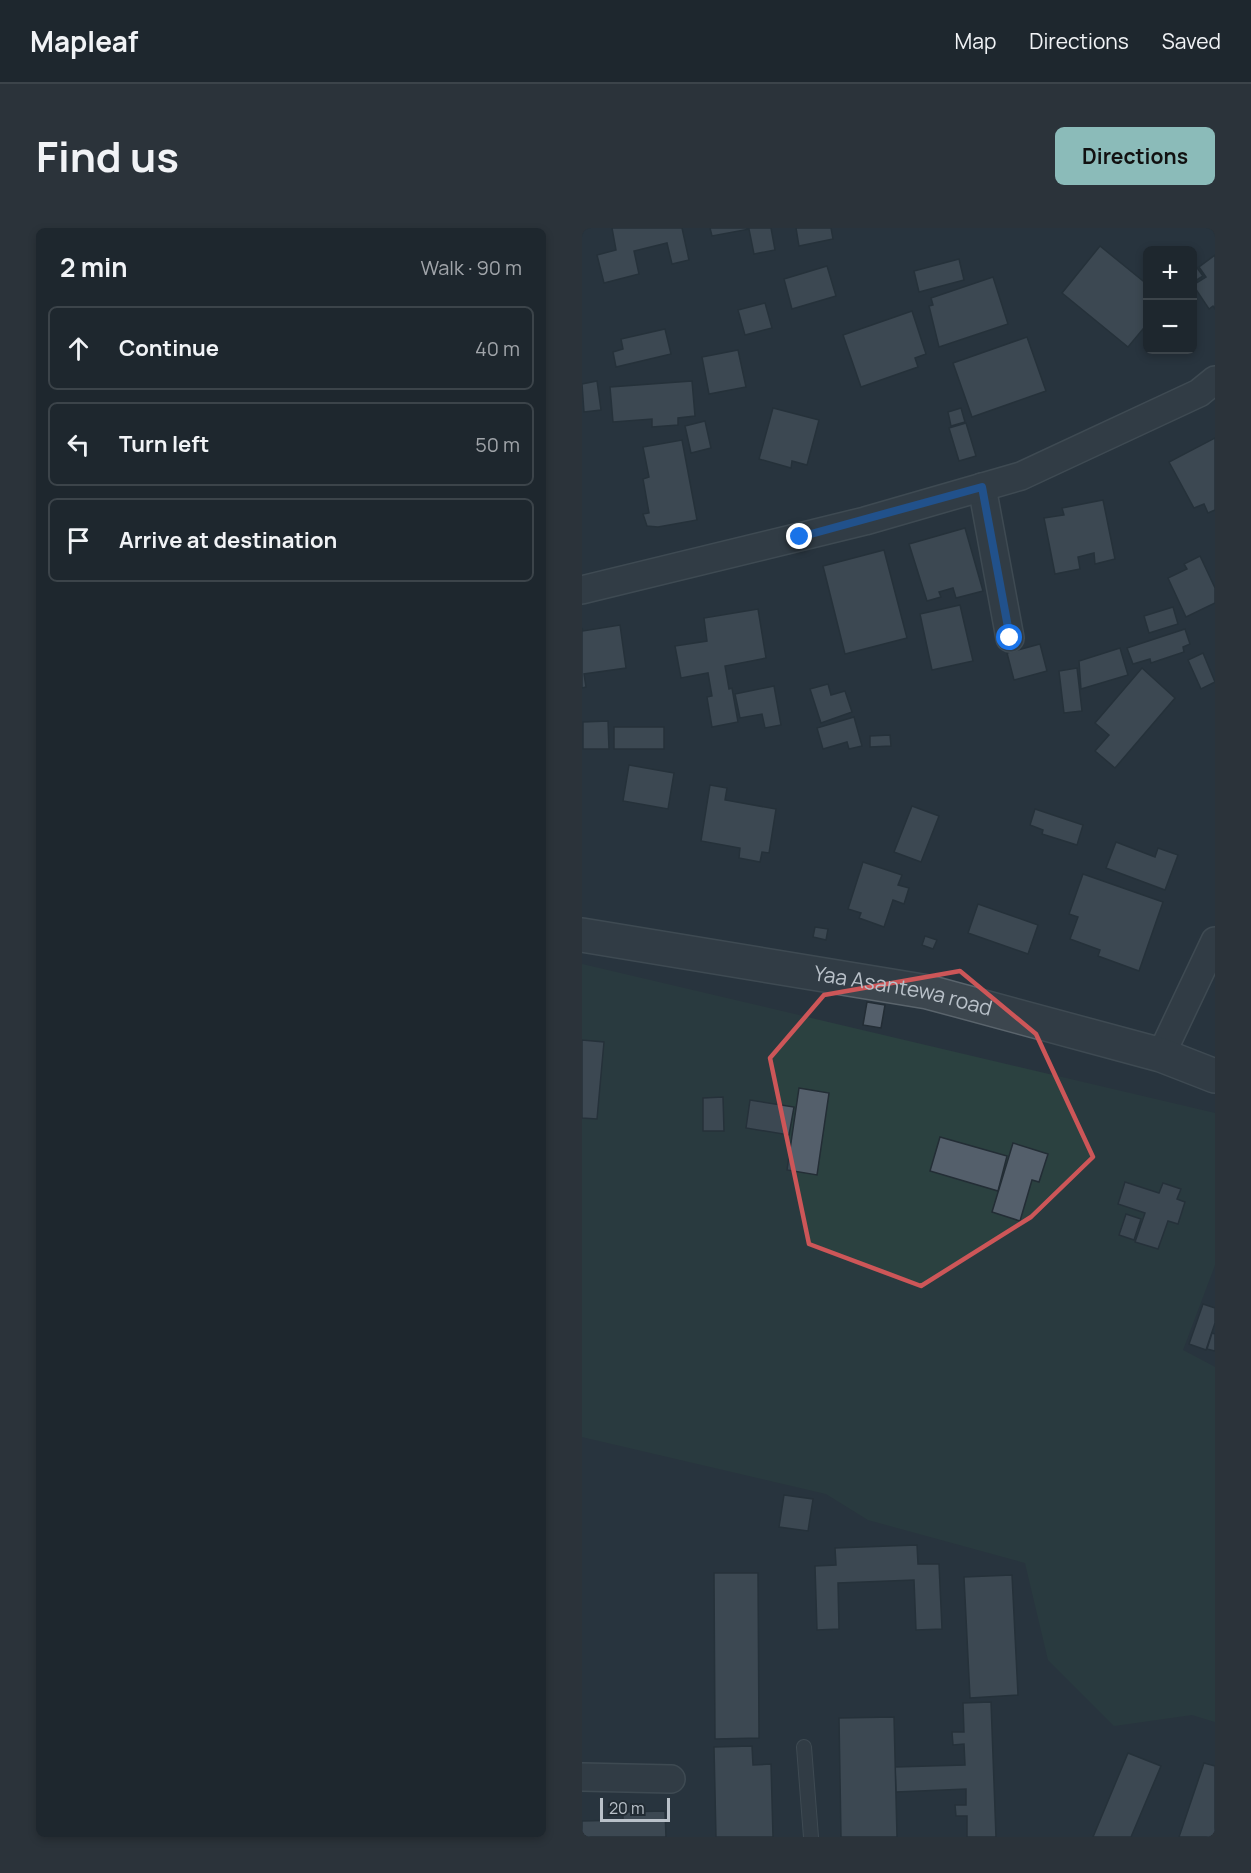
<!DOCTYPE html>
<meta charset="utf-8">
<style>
body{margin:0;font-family:Manrope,sans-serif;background:#2b333a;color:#f1f3f6}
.controls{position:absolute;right:18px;top:18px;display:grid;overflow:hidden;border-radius:9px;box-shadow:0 3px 9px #0003}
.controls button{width:54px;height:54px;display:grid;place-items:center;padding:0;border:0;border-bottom:2px solid #3c444a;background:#1e272e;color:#f1f3f6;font:30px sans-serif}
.scale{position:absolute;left:18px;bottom:15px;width:70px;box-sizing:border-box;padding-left:6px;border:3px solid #b9c1c9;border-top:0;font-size:16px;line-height:21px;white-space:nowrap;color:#b9c1c9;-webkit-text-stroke:4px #212b33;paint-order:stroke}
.stop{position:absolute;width:18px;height:18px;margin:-14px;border:4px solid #1a73e8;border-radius:50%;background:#fff}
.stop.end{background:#1a73e8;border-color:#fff;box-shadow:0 2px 6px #0008}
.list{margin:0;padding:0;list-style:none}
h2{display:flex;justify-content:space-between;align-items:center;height:78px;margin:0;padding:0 24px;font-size:26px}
h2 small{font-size:20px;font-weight:400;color:#a1a5aa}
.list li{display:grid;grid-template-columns:39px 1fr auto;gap:18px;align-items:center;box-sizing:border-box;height:84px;margin:0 12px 12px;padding:0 12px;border:2px solid #3c444a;border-radius:9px}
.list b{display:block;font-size:22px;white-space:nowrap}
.list em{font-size:20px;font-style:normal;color:#a1a5aa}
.icon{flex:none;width:33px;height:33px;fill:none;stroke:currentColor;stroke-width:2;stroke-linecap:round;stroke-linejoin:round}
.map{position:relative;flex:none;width:633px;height:1609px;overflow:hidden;border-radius:9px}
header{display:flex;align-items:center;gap:36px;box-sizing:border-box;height:84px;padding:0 30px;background:#1e272e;border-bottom:2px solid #3c444a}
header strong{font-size:28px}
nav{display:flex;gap:33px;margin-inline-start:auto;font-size:21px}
.intro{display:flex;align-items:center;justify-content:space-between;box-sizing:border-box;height:144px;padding:0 36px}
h1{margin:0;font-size:42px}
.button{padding:15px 27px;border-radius:9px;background:#8bbbb9;color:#111;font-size:21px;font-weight:700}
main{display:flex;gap:36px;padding:0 36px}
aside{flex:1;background:#1e272e;border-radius:9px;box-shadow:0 3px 9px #0003}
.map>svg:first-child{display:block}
</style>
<header>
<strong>Mapleaf</strong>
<nav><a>Map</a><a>Directions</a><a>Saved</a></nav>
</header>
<div class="intro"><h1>Find us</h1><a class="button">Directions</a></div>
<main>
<aside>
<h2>2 min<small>Walk · 90 m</small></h2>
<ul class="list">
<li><svg class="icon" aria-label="ahead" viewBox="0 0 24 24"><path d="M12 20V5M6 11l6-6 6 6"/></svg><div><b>Continue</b></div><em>40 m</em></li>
<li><svg class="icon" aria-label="left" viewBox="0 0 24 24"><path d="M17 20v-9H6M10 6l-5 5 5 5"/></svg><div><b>Turn left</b></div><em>50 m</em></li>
<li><svg class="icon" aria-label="arrive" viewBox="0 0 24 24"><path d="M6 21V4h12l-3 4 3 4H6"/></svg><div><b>Arrive at destination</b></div></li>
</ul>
</aside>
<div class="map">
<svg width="633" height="1609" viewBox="0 0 633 1609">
<rect width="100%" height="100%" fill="#28343e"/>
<path fill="#2b4140" d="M 0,736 L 633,885 L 633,1037 L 601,1122 L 633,1139 L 633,1494 L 610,1487 L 532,1498 L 466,1432 L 443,1335 L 286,1292 L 244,1266 L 0,1209 Z"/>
<g fill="#545f6b" stroke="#232d35" stroke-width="1.5">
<path d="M 30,0 L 100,0 L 107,32 L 90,36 L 85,15 L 52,23 L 57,46 L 22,55 L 15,27 L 34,22 Z"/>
<path d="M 128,0 L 189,0 L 193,22 L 172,26 L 167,1 L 130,8 Z"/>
<path d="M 214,0 L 249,0 L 251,11 L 217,18 Z"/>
<path d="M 518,18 L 566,57 L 566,95 L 546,119 L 480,65 Z"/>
<path d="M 633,27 L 633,81 L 631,78 L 627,81 L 611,57 L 624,49 L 617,39 Z"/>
<path d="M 377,31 L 382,52 L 337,64 L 332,43 Z"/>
<path d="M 610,33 L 621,48 L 610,55 Z"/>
<path d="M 245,38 L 254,68 L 210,81 L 202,51 Z"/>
<path d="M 411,49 L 426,96 L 357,119 L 347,78 L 351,77 L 349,70 Z"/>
<path d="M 183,75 L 190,100 L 163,107 L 156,82 Z"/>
<path d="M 330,83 L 344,126 L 333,130 L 336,139 L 279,159 L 261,107 Z"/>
<path d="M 83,101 L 89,126 L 34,139 L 31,124 L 41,121 L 39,111 Z"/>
<path d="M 445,109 L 464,163 L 390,189 L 371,135 Z"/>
<path d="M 156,122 L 164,159 L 127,166 L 120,129 Z"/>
<path d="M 15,153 L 19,182 L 2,184 L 0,156 Z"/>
<path d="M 110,153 L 113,188 L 96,190 L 96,197 L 70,199 L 70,191 L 31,194 L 28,159 Z"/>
<path d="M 191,180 L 237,192 L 225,237 L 210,233 L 209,240 L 177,231 Z"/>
<path d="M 379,180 L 383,194 L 369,198 L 366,184 Z"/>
<path d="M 123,193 L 129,220 L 109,225 L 103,198 Z"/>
<path d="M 384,195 L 394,228 L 377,233 L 367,200 Z"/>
<path d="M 633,210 L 633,282 L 626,285 L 622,276 L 612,280 L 587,234 Z"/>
<path d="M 100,212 L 115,292 L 76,299 L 65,298 L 61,286 L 67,285 L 61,251 L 67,249 L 61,219 Z"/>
<path d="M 521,272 L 533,331 L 513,336 L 512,325 L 496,329 L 498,341 L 473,346 L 462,290 L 482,287 L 480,280 Z"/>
<path d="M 383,300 L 401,363 L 374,370 L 371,360 L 357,364 L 359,369 L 345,373 L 327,316 Z"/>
<path d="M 302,322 L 325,410 L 263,426 L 241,338 Z"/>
<path d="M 618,328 L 633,360 L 633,375 L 604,389 L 586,350 L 605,341 L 602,336 Z"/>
<path d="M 378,377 L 391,433 L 350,442 L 338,386 Z"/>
<path d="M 591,379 L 596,396 L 567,405 L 562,388 Z"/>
<path d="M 176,381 L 184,430 L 143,438 L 147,461 L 150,460 L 156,494 L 130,499 L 125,469 L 130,468 L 126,445 L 99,450 L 93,418 L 125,413 L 122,390 Z"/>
<path d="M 38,397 L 44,440 L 2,446 L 4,459 L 0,460 L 0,400 L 1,403 Z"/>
<path d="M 603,401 L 608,416 L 601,419 L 602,424 L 569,435 L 568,431 L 551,436 L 545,420 Z"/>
<path d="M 458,416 L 465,443 L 432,452 L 425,425 Z"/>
<path d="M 538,420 L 546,447 L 499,461 L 497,433 Z"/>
<path d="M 621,425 L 633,454 L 619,461 L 606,432 Z"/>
<path d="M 495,440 L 500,483 L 482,485 L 477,443 Z"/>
<path d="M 560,440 L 593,470 L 533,540 L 513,523 L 527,507 L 513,495 Z"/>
<path d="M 246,456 L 249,467 L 263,463 L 270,484 L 239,495 L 228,461 Z"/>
<path d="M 192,458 L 199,497 L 183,500 L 180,486 L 158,490 L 153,466 Z"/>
<path d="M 272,489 L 280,518 L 267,521 L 265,514 L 241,521 L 235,500 Z"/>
<path d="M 26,493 L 27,521 L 1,521 L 1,494 Z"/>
<rect x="32" y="499" width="50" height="22"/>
<path d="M 308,507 L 309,518 L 288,519 L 288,508 Z"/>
<path d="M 47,537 L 92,545 L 86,581 L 41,573 Z"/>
<path d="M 128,557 L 145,560 L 143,572 L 194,581 L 187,625 L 180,624 L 178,634 L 157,630 L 158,620 L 119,613 Z"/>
<path d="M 330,578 L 357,588 L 339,634 L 312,624 Z"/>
<path d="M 453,581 L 501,597 L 495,617 L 460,606 L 461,602 L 448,597 Z"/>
<path d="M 534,614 L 573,629 L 576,620 L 596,627 L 583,662 L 524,640 Z"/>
<path d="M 281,634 L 320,647 L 316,657 L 327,660 L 322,676 L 311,672 L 302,699 L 277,690 L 279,685 L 266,681 Z"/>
<path d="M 501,646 L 581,674 L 557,743 L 516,728 L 518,722 L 488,711 L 496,689 L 487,686 Z"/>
<path d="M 396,676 L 456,697 L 446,726 L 386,705 Z"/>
<path d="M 233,699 L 246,701 L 244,712 L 231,709 Z"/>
<path d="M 343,708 L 355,712 L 351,721 L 340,717 Z"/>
<path d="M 285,774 L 303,777 L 299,800 L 281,797 Z"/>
<path d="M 0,812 L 22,814 L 15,891 L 0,890 Z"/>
<path d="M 217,860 L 247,865 L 235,947 L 205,942 Z"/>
<path d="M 141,869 L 142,903 L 121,903 L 121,870 Z"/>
<path d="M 168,872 L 212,879 L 207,907 L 164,900 Z"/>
<path d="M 358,909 L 425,928 L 416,963 L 348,943 Z"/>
<path d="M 431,915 L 466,926 L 457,954 L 450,952 L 438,993 L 410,984 Z"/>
<path d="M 543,954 L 577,965 L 581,955 L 599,961 L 595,971 L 603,974 L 596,996 L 586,993 L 576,1021 L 553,1014 L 563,985 L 536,976 Z"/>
<path d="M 544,986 L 559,991 L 552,1012 L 537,1007 Z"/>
<path d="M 621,1076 L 633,1080 L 633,1095 L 624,1122 L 607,1116 Z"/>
<path d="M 630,1105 L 633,1106 L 633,1123 L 625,1121 Z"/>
<path d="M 202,1267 L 231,1271 L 226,1303 L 197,1299 Z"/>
<path d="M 335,1317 L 336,1336 L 357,1336 L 360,1401 L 334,1402 L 332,1352 L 256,1355 L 257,1401 L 235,1402 L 233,1338 L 254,1337 L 253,1320 Z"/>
<path d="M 132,1345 L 176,1345 L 177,1510 L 133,1511 Z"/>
<path d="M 430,1347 L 436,1467 L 388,1470 L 382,1349 Z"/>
<path d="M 409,1474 L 414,1609 L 385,1609 L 385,1588 L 374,1588 L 373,1577 L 384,1577 L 384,1561 L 314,1564 L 313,1539 L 383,1537 L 382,1516 L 371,1517 L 370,1504 L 382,1504 L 381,1475 Z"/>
<path d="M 312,1489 L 315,1609 L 259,1609 L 257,1490 Z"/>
<path d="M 170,1518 L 171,1537 L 189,1536 L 191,1609 L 134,1609 L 132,1519 Z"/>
<path d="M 546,1525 L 579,1538 L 549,1609 L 511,1609 Z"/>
<path d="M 622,1535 L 633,1538 L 633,1609 L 597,1609 Z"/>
<path d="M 83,1583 L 84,1609 L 0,1609 L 0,1593 L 41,1592 L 41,1584 Z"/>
</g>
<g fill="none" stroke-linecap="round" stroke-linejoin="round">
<defs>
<path id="service" d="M 222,1519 L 229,1609"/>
<g id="minor">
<path d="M 400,259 L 428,410"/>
<path d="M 0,362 L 283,293 L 439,248 L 617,165 L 633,152"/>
<path d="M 579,827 L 633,713"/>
<path d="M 0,1549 L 89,1551"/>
</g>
<g id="tertiary">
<path id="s1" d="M 0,707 L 346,764 L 579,827 L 633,848"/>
</g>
</defs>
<use href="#service" stroke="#5a646c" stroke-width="16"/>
<use href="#minor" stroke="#5a646c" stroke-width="30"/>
<use href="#tertiary" stroke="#5a646c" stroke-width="36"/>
<use href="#service" stroke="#3c464e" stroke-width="14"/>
<use href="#minor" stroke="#3c464e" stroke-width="27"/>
<use href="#tertiary" stroke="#3c464e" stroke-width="33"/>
</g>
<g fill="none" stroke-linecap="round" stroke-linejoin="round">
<path stroke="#1a73e8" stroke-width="8" d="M 218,309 L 400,259 L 428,410"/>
</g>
<path d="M0 0H633V1609H0ZM 378,743 L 454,806 L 511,929 L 449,989 L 339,1058 L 227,1016 L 188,830 L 242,767 Z" fill="#28343e" fill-opacity=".55" fill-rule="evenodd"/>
<path fill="none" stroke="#cd5658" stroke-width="4.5" stroke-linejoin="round" d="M 378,743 L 454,806 L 511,929 L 449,989 L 339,1058 L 227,1016 L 188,830 L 242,767 Z"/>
<g text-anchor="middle" stroke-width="4.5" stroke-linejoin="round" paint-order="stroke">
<g font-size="21" fill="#b9c1c9" stroke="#212b33">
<text dy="7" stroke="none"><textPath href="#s1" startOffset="326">Yaa Asantewa road</textPath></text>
</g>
</g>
</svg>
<div class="controls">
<button>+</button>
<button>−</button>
</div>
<div class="scale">20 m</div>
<div class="stop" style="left:428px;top:410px"></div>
<div class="stop end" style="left:218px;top:309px"></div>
</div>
</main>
